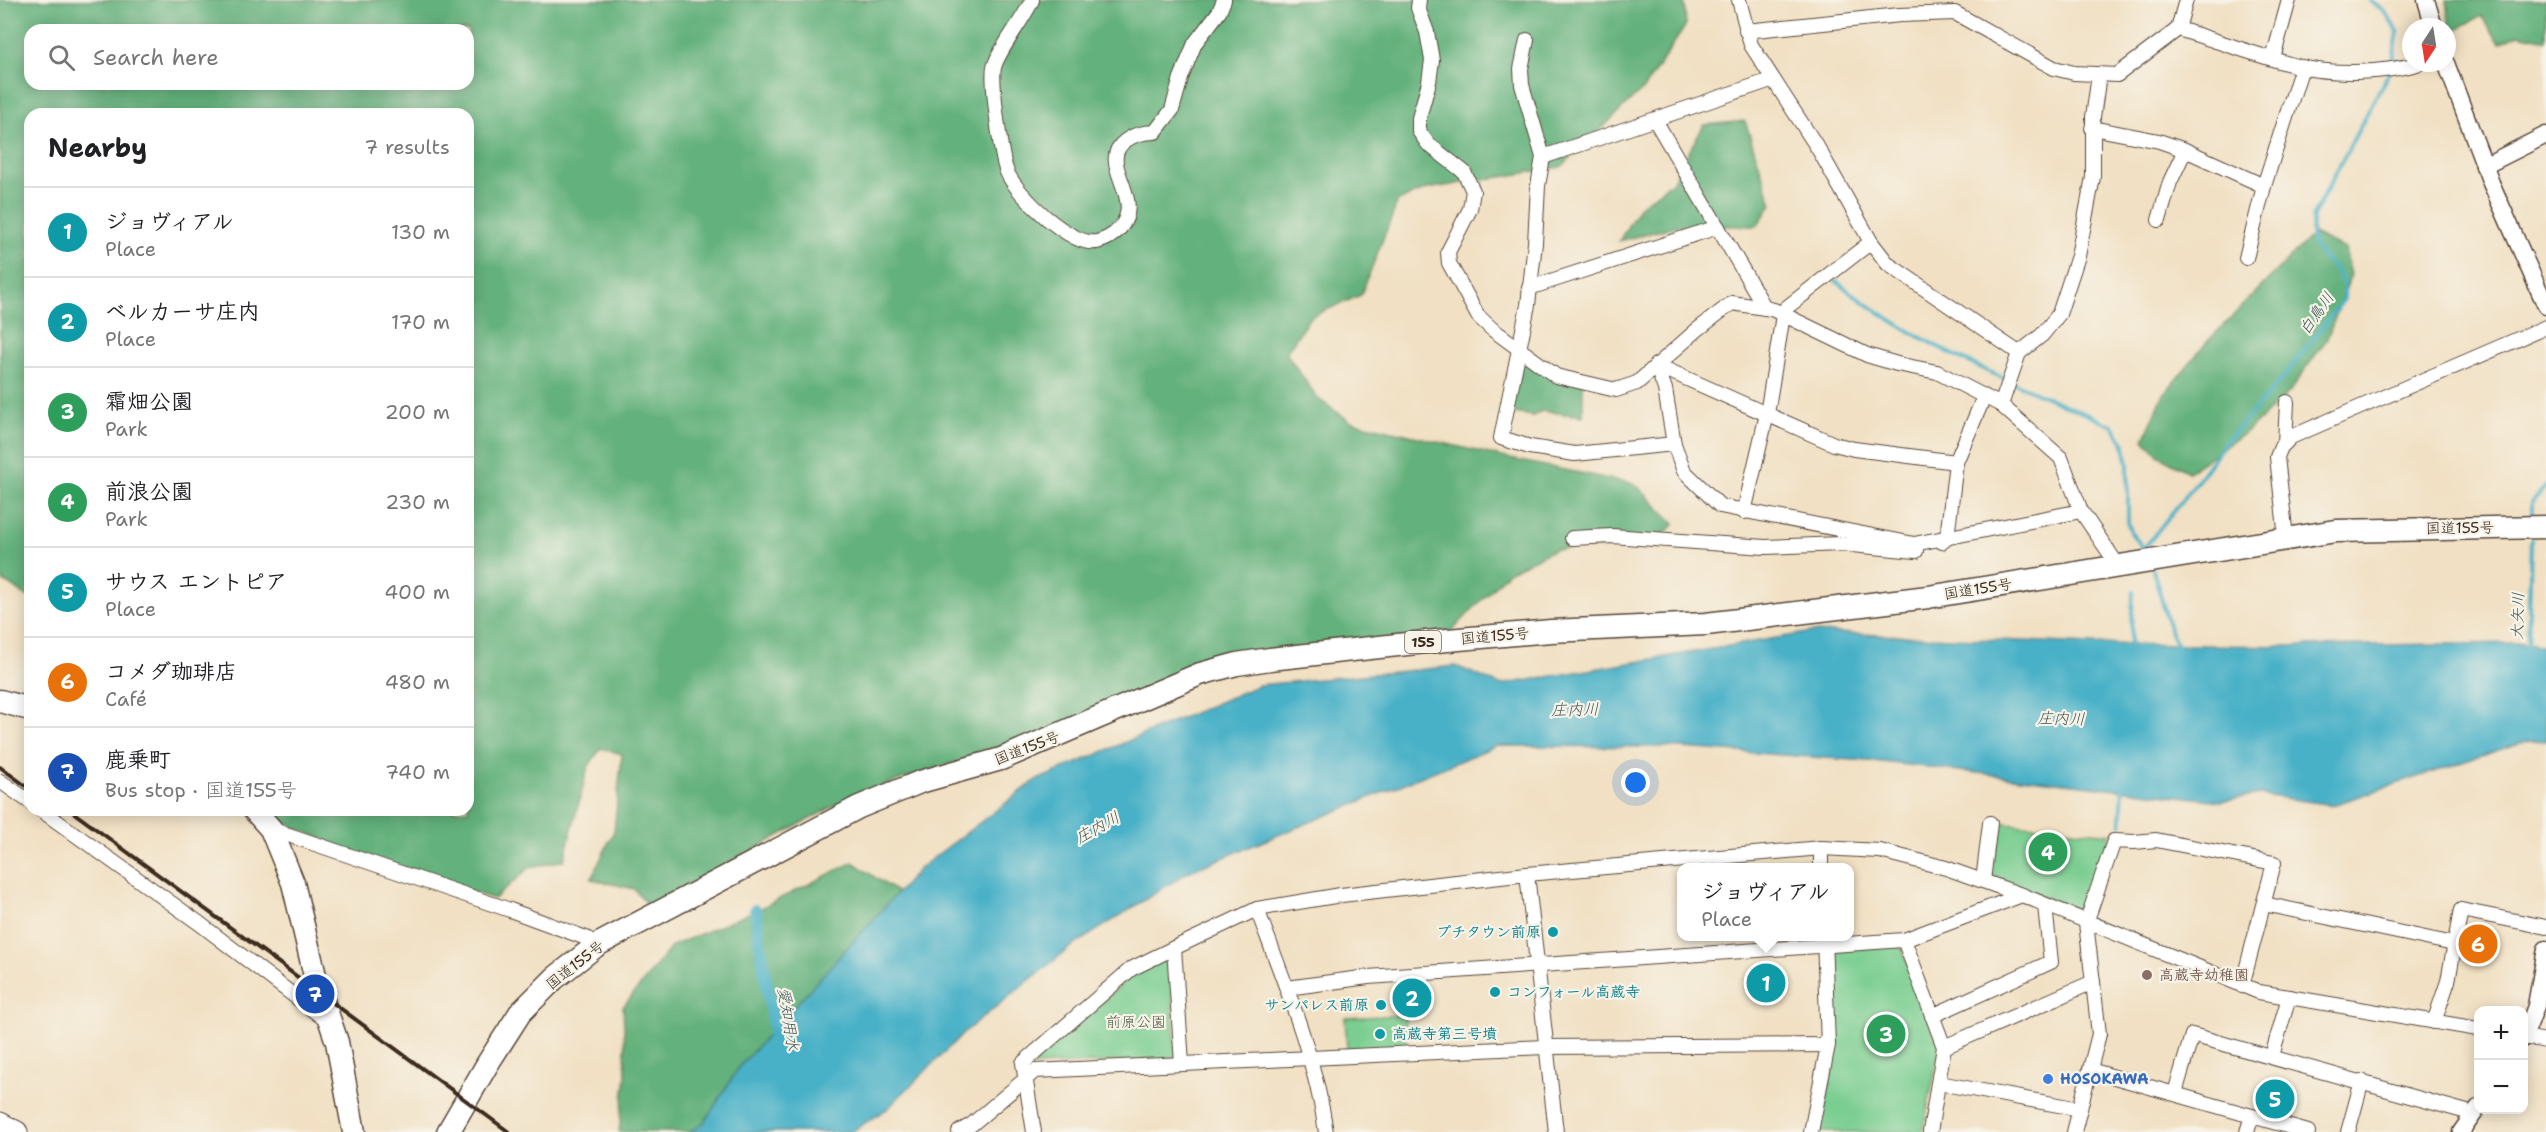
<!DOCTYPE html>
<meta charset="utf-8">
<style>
body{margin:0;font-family:"Shantell Sans","Klee One",sans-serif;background:#f2f2f2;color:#202124}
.controls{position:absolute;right:18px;bottom:18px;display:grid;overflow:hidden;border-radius:12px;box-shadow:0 3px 15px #0003}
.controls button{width:54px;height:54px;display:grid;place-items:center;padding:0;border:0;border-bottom:2px solid #e0e0e0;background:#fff;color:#202124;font:30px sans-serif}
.compass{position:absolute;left:2402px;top:18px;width:54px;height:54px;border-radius:50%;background:#fff;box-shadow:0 3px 15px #0003;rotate:192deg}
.you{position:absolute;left:1636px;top:783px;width:21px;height:21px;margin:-15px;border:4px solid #fff;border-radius:50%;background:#1a73e8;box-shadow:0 0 0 9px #1a73e833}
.badge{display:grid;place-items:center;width:39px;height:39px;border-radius:50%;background:#111827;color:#fff;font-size:20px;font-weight:700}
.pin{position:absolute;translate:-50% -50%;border:3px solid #fff;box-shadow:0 2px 6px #0006}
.popup{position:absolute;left:1677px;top:863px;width:177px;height:78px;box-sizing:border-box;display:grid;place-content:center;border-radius:12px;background:#fff;filter:drop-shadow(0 2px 4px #0005);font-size:20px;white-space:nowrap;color:#757577}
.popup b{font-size:22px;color:#202124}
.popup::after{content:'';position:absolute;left:50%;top:100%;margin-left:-12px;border:12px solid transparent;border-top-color:#fff}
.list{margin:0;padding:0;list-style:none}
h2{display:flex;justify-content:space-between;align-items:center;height:78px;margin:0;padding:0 24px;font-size:26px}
h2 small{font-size:20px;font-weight:400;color:#757577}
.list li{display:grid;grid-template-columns:39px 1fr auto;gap:18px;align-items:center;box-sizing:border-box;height:90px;padding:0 24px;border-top:2px solid #e0e0e0}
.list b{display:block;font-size:22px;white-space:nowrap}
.list p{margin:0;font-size:20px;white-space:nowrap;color:#757577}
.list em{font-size:20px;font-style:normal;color:#757577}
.icon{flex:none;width:33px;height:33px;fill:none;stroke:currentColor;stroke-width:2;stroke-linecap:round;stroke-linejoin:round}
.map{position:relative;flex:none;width:2546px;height:1132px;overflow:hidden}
.search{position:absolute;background:#fff;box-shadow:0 3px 15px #0003;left:24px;top:24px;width:450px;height:66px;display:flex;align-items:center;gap:15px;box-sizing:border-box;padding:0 21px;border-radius:18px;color:#757577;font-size:22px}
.panel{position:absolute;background:#fff;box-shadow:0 3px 15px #0003;left:24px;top:108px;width:450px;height:708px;border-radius:18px}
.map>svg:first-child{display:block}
</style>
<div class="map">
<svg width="2546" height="1132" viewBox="0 0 2546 1132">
<rect width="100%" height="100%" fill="#f7f3e8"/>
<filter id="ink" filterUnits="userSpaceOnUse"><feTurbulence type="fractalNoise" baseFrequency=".0167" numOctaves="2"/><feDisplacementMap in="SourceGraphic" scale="12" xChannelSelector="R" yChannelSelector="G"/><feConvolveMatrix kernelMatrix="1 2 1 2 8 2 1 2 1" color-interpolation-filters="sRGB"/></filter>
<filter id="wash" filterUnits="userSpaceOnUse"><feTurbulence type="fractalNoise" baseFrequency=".008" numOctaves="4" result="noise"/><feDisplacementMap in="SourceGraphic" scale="24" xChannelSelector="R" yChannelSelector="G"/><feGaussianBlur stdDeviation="1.35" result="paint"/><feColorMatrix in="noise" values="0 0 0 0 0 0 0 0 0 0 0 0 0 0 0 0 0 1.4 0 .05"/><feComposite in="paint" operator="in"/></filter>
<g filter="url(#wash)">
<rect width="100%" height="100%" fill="#f1e0c3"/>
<g fill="#7ace91" stroke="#5a7c58" stroke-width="1.5">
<path d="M 1994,822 L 2111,834 L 2084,910 L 2078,912 L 1991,876 L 1988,871 Z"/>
<path d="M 1896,945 L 1902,948 L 1940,1046 L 1923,1132 L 1820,1132 L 1836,1045 L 1832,954 L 1836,950 Z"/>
<path d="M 1166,958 L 1170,961 L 1176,1055 L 1171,1059 L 1035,1066 L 1033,1061 L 1133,975 Z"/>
<path d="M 1405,1015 L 1406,1046 L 1347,1049 L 1345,1018 Z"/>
</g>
<g fill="#63b17b" stroke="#4f6e4c" stroke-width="1.5" fill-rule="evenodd">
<path d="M 0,0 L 1684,0 L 1686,25 L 1644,88 L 1561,167 L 1427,189 L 1398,201 L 1361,295 L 1310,317 L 1286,353 L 1317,398 L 1350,421 L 1515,460 L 1635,484 L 1675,524 L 1651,545 L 1555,549 L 1508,572 L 1452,631 L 1346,648 L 1255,650 L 1212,660 L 1024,741 L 890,783 L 834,806 L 649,906 L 634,889 L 591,879 L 614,831 L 622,754 L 601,748 L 588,767 L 564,860 L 529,868 L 494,899 L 382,865 L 269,816 L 263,810 L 468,810 L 468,114 L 30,114 L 30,598 L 0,579 ZM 30,30 L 468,30 L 468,84 L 30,84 Z"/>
<path d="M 2447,0 L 2546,0 L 2546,40 L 2519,34 L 2500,43 L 2481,16 L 2450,33 Z"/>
<path d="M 1745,121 L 1772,204 L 1757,226 L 1677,226 L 1619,241 L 1640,206 L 1672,182 L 1704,125 Z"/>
<path d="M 2313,234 L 2345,249 L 2351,275 L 2327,339 L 2290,391 L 2249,430 L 2188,472 L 2158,455 L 2144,439 L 2164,394 L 2207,342 Z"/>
<path d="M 1520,350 L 1583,384 L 1583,416 L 1541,411 L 1533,416 L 1506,412 Z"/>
<path d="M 853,862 L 911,902 L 766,1132 L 619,1132 L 626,1075 L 623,1007 L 672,946 L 759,909 Z"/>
</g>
<path fill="#48b1c7" stroke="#426e72" stroke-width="1.5" d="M 1812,632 L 2092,644 L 2299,646 L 2525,643 L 2546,646 L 2546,741 L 2529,740 L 2333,805 L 2261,795 L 2220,801 L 1882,762 L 1667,747 L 1496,746 L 1188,872 L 1071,947 L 967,1030 L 887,1109 L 851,1132 L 689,1132 L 704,1123 L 739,1067 L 920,868 L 1035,781 L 1259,685 L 1456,666 L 1500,685 Z"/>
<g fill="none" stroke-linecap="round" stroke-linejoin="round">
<g stroke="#48b1c7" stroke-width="4">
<path d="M 2370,0 L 2384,11 L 2398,32 L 2392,65"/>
<path d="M 1836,281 C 1917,347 2018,384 2113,426 L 2123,441 L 2128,464 L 2128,524 L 2132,534 L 2144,549"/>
<path d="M 2532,516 L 2532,502 L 2546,486"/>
<path d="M 2146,551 L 2145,547 L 2199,479 L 2223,445 L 2284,377 L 2344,299 C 2347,270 2326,267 2314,245 C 2309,236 2312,226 2313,216 L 2389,72"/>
<path d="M 2153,570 L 2171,633 L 2179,649"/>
<path d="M 2130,647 L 2133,592"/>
<path d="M 2528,648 L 2531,539"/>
<path d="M 2121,825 L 2123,784"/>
</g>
<path stroke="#48b1c7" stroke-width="12" d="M 755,910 L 776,1045"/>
</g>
</g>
<g filter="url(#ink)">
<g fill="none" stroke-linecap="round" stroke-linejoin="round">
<defs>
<g id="minor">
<path d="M 1032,0 C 1024,19 997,52 994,68 C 991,80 1001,159 1007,172 C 1016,194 1071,247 1097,242 C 1105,240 1114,235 1120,228 C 1146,197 1096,163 1125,141 C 1134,134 1143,132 1155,132 L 1172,110 L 1181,78 L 1195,43 L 1219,12 L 1224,0"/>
<path d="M 1419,0 L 1418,8 L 1427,32 L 1432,60 L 1429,82 L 1419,118 L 1419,131 L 1428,144 L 1464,172 L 1473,191 L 1470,209 L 1448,252 L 1449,263 L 1478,316 L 1492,329 L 1556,376 L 1616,390 L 1637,383 L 1697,330 L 1732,303 L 1765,308"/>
<path d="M 1739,0 L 1751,45 L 1819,150 L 1871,242 L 1888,264 L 2019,353"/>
<path d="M 2178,29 C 2219,41 2260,57 2301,67 C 2335,75 2387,73 2420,63"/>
<path d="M 1746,31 L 1900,15 L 1955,13 L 2054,68 L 2074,73 L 2117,75 L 2178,29 L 2186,0"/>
<path d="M 1527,40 L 1521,69 L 1522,85 L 1543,157 L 1538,186 L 1535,243 L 1528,305 L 1501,438 L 1530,447 L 1575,454 L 1674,444"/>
<path d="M 2273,58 L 2289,0"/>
<path d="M 1655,120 L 1765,308 L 1774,310 L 1867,355 L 1897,364 L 1937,372 L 2001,405 L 2061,458 L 2081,511 L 2119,567"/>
<path d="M 2092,128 L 2159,141 L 2185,150 L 2264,186"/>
<path d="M 1543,157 L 1771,80"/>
<path d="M 2159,220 L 2170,182 L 2185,150"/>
<path d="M 2246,258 L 2264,186 L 2302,67"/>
<path d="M 1529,288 L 1718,227"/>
<path d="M 1656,365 L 1665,389 L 1674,444 L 1684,471 L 1720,506 L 1914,544 L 2081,511"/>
<path d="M 1656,365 L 1834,444 L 1854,449 L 1956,462"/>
<path d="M 2001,405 L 2019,353 L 2042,335 L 2059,314 L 2078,256 L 2093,177 L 2093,117 L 2099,75"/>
<path d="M 2285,443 L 2287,402"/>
<path d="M 1744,512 L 1767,414 L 1783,315 L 1786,308 L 1871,242"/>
<path d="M 1572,538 L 1612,536 L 1765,547 L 1841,544 L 1916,551"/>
<path d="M 2286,538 L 2277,457 L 2281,447 L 2291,437 L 2546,327"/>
<path d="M 1942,542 L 1947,538 L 1956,462 L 1984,397"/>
<path d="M 0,781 L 30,802"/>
<path d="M 41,810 L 199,923 L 331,1024"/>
<path d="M 271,829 L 510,910 L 586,938 L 597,945"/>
<path d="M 1821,848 L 1821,868"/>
<path d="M 1527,874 L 1556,1132"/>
<path d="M 1983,881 L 1990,823"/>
<path d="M 2264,904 L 2454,944"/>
<path d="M 1257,909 C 1284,982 1315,1055 1326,1132"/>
<path d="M 1904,940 L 1944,1047 L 1930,1132"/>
<path d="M 1287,988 L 1368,977 L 1904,940 L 2022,895"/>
<path d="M 1932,1016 L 2051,962 L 2045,906"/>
<path d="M 2434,1022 L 2448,981 L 2461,910 L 2546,927"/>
<path d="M 2524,1037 L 2546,1041"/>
<path d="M 1944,1047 L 2093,982"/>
<path d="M 2272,1056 L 2289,997"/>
<path d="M 1182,1063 L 1174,948 L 1257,909 L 1341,895 L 1527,874 L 1821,848 L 1880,851 L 1946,868 L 2022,895 L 2259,992 L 2478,1029"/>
<path d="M 2090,1070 L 2308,1132"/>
<path d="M 1939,1083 L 2080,1109"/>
<path d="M 2175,1093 L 2192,1035 L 2474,1114"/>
<path d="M 959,1132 L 971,1125 L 1035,1071 L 1545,1047 L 1828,1045"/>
<path d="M 1034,1132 L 1023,1063 L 1131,969 L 1174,948"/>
<path d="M 1811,1132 L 1828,1045 L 1824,938"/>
<path d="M 2074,1132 L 2099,1034 L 2086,923 L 2114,841 L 2134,842 L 2156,840 L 2274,863 L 2242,986"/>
<path d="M 2247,1132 L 2252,1116"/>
<path d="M 2348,1132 L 2362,1081"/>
</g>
<g id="tertiary">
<path d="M 2426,0 L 2434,27"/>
<path d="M 2446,63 L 2491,183 L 2546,306"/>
<path d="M 2484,166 L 2546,135"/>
<path d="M 2524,1038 L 2536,1006 L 2546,949"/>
<path d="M 2461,1132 L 2478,1108"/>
</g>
<path id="primary" d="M 0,1123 L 17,1132"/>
<g id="trunk">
<path d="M 0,701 L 30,709"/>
<path d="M 254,810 L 271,829 L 293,883 L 316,980 L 337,1042 L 354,1132"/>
<path d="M 448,1132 L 488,1063 L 520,1013 L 555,978 L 597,945 L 859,807 L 920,782 L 1001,759 L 1200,674 L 1237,664 L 1270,659 L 1425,642 L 1551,631 L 1706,624 L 1928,597 L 2336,531 L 2546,527"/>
</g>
</defs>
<use href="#minor" stroke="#564537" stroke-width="16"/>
<use href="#tertiary" stroke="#564537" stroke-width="19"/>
<use href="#primary" stroke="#564537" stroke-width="23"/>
<use href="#trunk" stroke="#564537" stroke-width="25"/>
<use href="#minor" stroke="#fff" stroke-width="14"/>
<use href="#tertiary" stroke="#fff" stroke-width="16"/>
<use href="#primary" stroke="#fff" stroke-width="21"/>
<use href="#trunk" stroke="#fff" stroke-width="22"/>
<g stroke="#3b2a1e" stroke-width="4">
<path d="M 0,767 L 30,789"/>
<path d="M 70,810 L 509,1132"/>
</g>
</g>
</g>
<g fill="#0f9aa8" stroke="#f7f3e8" stroke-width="2">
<circle cx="1553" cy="932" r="6"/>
<circle cx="1495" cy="992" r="6"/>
<circle cx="1381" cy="1005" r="6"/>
<circle cx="1380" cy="1034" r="6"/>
</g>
<circle fill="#8d6e63" stroke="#f7f3e8" stroke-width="2" cx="2147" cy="975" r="6"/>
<circle fill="#3f7fe0" stroke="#f7f3e8" stroke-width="2" cx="2048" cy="1079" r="6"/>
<g text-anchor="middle" stroke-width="4.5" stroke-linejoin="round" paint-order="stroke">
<rect fill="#f7f3e8" stroke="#73665b" stroke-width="1.5" x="1405" y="631" width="36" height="22" rx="4.5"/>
<g font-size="14" font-weight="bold" fill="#3b2a1e">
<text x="1423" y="647">155</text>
</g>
<g font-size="15" fill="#3b2a1e" stroke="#f7f3e8">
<text transform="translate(2460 528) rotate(-1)" y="5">国道155号</text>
<text transform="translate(1978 589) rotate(-9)" y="5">国道155号</text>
<text transform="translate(1495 636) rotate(-5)" y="5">国道155号</text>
<text transform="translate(1027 748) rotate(-21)" y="5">国道155号</text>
<text transform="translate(575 965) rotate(-38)" y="5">国道155号</text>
</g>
<g font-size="15" font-weight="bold" fill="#0d838f" stroke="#f7f3e8" text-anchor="end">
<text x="1541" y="937">プチタウン前原</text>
<text x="1507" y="997" text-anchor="start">コンフォール高蔵寺</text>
<text x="1369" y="1010">サンパレス前原</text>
<text x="1392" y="1039" text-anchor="start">高蔵寺第三号墳</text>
</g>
<g font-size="15" font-weight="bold" fill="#785e54" stroke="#f7f3e8" text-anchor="start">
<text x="2159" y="980">高蔵寺幼稚園</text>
</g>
<g font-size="15" fill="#4e5b40" stroke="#f7f3e8">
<text x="1136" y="1027">前原公園</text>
</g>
<g font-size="15" font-weight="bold" fill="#366cbe" stroke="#f7f3e8" text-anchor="start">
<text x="2060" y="1084">HOSOKAWA</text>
</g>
<g font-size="16" font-style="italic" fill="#405959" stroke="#f7f3e8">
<text transform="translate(2316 313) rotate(-55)" y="6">白鳥川</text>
<text transform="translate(2517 616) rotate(-88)" y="6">大矢川</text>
<text transform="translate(1575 709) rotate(-1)" y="6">庄内川</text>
<text transform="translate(2061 718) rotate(1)" y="6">庄内川</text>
<text transform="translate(1097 827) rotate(-29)" y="6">庄内川</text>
<text transform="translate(789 1019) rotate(81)" y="6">愛知用水</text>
</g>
</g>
</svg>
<div class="controls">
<button>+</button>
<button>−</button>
</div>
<svg class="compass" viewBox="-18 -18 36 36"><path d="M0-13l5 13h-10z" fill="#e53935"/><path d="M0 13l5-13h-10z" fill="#757577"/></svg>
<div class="you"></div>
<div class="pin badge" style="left:1766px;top:983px;background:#0f9aa8">1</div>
<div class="popup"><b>ジョヴィアル</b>Place</div>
<div class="pin badge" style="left:1412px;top:998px;background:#0f9aa8">2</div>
<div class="pin badge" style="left:1886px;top:1034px;background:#2e9e5b">3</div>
<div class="pin badge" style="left:2048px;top:852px;background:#2e9e5b">4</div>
<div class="pin badge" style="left:2275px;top:1099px;background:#0f9aa8">5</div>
<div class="pin badge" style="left:2478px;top:944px;background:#e8710a">6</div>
<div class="pin badge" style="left:315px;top:994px;background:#1a4fb4">7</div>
<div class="search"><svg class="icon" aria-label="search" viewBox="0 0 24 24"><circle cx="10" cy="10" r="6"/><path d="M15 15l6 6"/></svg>Search here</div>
<section class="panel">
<h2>Nearby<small>7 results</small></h2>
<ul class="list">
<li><span class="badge" style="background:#0f9aa8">1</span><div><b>ジョヴィアル</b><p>Place</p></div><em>130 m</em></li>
<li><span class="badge" style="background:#0f9aa8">2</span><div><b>ベルカーサ庄内</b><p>Place</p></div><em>170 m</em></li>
<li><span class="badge" style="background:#2e9e5b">3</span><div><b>霜畑公園</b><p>Park</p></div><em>200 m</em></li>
<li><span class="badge" style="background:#2e9e5b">4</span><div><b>前浪公園</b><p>Park</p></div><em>230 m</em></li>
<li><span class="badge" style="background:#0f9aa8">5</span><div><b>サウス エントピア</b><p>Place</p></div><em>400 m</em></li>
<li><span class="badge" style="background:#e8710a">6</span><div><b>コメダ珈琲店</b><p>Café</p></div><em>480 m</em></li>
<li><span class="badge" style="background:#1a4fb4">7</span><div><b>鹿乗町</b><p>Bus stop · 国道155号</p></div><em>740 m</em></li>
</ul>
</section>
</div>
